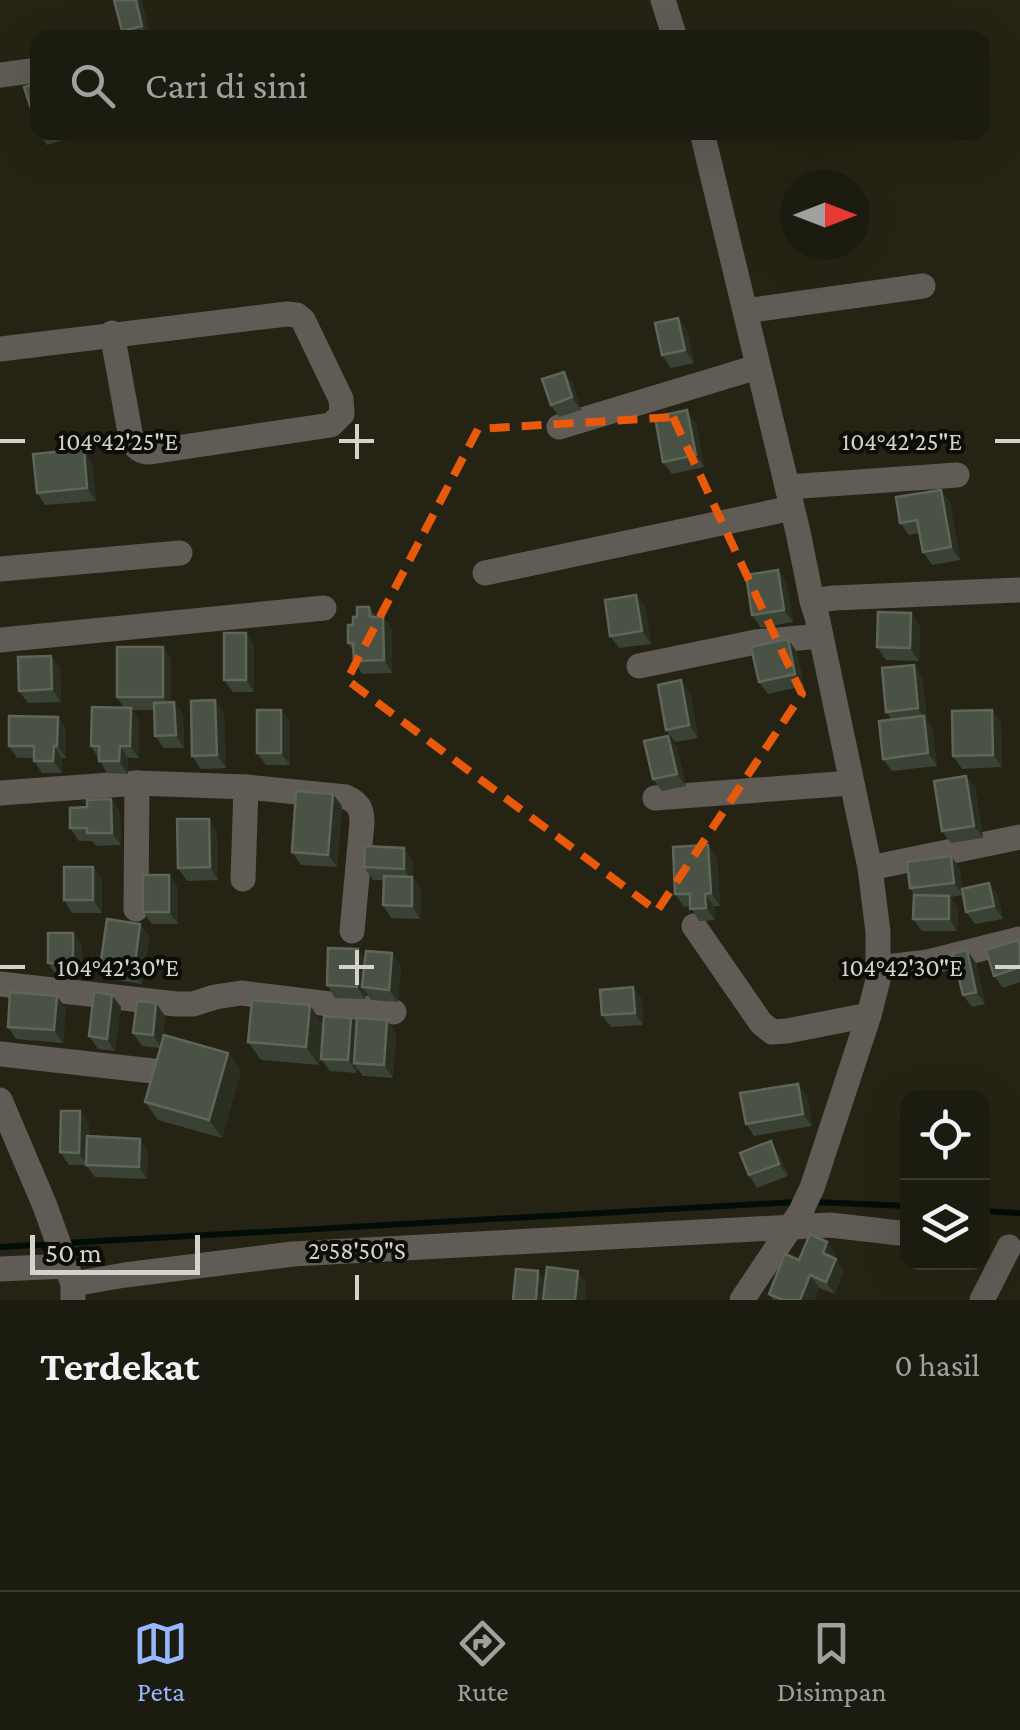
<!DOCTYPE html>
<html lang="id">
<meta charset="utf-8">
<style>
body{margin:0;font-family:"Crimson Pro",serif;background:#29281d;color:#f1f3f6}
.controls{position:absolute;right:30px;bottom:30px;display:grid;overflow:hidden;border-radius:20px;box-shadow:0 10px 40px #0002}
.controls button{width:90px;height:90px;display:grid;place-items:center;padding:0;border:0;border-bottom:2px solid #3a392f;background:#1c1b0f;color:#f1f3f6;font:50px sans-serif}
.compass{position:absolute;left:780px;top:170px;width:90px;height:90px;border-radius:50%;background:#1c1b0f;box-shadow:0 10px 40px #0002;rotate:90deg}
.scale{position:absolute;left:30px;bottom:25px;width:170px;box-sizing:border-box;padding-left:10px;border:5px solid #d3d3c9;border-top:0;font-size:28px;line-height:35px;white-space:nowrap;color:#d3d3c9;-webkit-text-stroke:8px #0d0d07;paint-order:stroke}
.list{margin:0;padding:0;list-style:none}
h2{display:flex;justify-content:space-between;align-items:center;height:130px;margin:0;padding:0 40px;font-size:42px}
h2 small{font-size:32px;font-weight:400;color:#a0a19e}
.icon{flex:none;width:55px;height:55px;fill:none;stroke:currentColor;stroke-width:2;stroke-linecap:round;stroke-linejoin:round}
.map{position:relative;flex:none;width:1020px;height:1300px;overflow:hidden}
.search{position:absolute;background:#1c1b0f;box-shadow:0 10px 40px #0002;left:30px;right:30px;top:30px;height:110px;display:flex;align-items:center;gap:25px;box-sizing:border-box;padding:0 35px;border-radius:20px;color:#a0a19e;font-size:38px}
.sheet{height:290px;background:#1c1b0f}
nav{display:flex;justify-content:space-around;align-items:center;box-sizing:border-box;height:140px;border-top:2px solid #3a392f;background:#1c1b0f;font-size:28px;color:#a0a19e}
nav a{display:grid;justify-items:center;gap:5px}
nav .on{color:#96b6fd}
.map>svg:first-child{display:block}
</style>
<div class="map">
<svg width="1020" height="1300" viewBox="0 0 1020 1300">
<rect width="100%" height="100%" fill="#252414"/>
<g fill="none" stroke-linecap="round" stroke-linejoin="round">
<g stroke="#000e07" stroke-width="6">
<path d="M 814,1202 L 908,1206"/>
<path d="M 982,1211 L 1020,1213"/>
<path d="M 65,1243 L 796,1202"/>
<path d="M 0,1247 L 53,1244"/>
</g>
<g stroke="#605b55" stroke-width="25">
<path d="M 663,0 L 675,38"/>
<path d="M 0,75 L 38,70"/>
<path d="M 702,132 L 798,532 L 812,601 L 817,617 L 870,868 L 878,932 L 878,980 L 869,1015 L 812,1188 L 800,1213 L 742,1300"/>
<path d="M 746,311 L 923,286"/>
<path d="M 0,349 L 287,314 L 297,315 L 303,320 L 341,399 L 342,414 L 331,425 L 150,452 C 140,452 135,448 131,438 L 112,333"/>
<path d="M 559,427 L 757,367"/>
<path d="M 787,487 L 957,475"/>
<path d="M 0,569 L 180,553"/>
<path d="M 485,573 L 792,508"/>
<path d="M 812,601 L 834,598 L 1020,590"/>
<path d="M 0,640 L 324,608"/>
<path d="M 639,666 L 756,642 L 820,636"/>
<path d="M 0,793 L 137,783 L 246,787 L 346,797 C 359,803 362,809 362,823 L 352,931"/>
<path d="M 655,798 L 851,783"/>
<path d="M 870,868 L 1020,837"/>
<path d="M 243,879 L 246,787"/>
<path d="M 136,909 L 137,783"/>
<path d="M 694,926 L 761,1023 L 772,1032 L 787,1031 L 869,1015"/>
<path d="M 878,968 L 928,962 L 1020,939"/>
<path d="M 0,984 L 176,1004 L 193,1004 L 215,997 L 241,993 L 394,1012"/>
<path d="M 0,1054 L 162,1072"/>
<path d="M 0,1100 L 45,1206 L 73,1284 L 73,1300"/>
<path d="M 0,1269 L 67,1266"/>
<path d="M 73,1284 L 125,1275 L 293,1254 L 830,1225 L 908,1234"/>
<path d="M 982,1300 L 1009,1247"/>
</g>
</g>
<g fill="#394234">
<path d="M 141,0 L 151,38 L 126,38 L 122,31 Z"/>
<path d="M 38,132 L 66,132 L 68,138 L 47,145 Z"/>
<path d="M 678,318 L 687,330 L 694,363 L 671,368 L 662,355 Z"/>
<path d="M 564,372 L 573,384 L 581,410 L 559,417 L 551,405 Z"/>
<path d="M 696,423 L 704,467 L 672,474 L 663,462 Z"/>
<path d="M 92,462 L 96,501 L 45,505 L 37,493 Z"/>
<path d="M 950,502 L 960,560 L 932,565 L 923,552 L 920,533 L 909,535 L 900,523 Z"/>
<path d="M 778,570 L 786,582 L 793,622 L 761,628 L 752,615 Z"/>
<path d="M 636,595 L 645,607 L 651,644 L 619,648 L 610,636 Z"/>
<path d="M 369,607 L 376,617 L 383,617 L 392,629 L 392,673 L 362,674 L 354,661 L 353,651 L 348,643 L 357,617 Z"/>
<path d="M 920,626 L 919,661 L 886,660 L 877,647 Z"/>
<path d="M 254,645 L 254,692 L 233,692 L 224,680 Z"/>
<path d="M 163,647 L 171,659 L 171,702 L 174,702 L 183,714 L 184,748 L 164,748 L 155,736 L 154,710 L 132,710 L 139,720 L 139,758 L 128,758 L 128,774 L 107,773 L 91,746 L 124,708 L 117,697 Z"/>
<path d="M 797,652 L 804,686 L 768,694 L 759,682 Z"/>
<path d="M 51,656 L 60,668 L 61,702 L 28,703 L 19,691 Z"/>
<path d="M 914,665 L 922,677 L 927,721 L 932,728 L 937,766 L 892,771 L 883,759 L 892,720 L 886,712 Z"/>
<path d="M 690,693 L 698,738 L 675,742 L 666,730 Z"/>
<path d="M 281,710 L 290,723 L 290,765 L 266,765 L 257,753 Z"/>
<path d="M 992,710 L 1001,722 L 1002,767 L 962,769 L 953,756 Z"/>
<path d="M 224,713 L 226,768 L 201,769 L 192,756 Z"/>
<path d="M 58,717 L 66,729 L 66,758 L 62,758 L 62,773 L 42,773 L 34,761 L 34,758 L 17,758 L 9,746 Z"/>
<path d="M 668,736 L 677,748 L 686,786 L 662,791 L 653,779 Z"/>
<path d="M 966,776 L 975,788 L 983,838 L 951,843 L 942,831 Z"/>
<path d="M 111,799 L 120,812 L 121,845 L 96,846 L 92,841 L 79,841 L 70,828 L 87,807 Z"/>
<path d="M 342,806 L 337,867 L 301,865 L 292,852 Z"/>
<path d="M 217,831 L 218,880 L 187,881 L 178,868 Z"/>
<path d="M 717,857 L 720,906 L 714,906 L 715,920 L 699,921 L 690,906 L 684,907 L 675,894 Z"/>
<path d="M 413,860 L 413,877 L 421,890 L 420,919 L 391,918 L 383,905 L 384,880 L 373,880 L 364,867 Z"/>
<path d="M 93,867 L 102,879 L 102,913 L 72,913 L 64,900 Z"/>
<path d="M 960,869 L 962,888 L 998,895 L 1003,919 L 975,924 L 966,912 L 963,895 L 950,897 L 958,908 L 957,931 L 922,931 L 913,919 L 914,895 L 910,888 Z"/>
<path d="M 169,875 L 178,888 L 178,924 L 152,924 L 143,912 Z"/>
<path d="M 140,924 L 149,936 L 142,984 L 108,979 L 100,967 Z"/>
<path d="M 73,933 L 82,945 L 82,976 L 57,976 L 48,963 Z"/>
<path d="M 1020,943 L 1020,982 L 1003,988 L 994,976 Z"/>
<path d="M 365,959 L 401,966 L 398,1002 L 371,1000 L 366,992 L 365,999 L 335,998 L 327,985 Z"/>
<path d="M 976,963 L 985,1004 L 972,1007 L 963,995 Z"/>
<path d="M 633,987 L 642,1000 L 643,1025 L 611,1027 L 602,1015 Z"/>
<path d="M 112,995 L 121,1007 L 115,1051 L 98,1049 L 89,1036 Z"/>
<path d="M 66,1008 L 63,1043 L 16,1039 L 8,1027 Z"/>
<path d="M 165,1016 L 162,1044 L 228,1053 L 241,1071 L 222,1138 L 158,1120 L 145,1102 L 161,1048 L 142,1046 L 133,1033 Z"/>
<path d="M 351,1018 L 357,1026 L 396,1033 L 393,1078 L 363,1076 L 357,1068 L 357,1073 L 330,1071 L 321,1059 Z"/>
<path d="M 322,1023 L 319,1065 L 261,1060 L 248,1042 Z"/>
<path d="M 798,1084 L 807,1096 L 812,1126 L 754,1136 L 746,1124 Z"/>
<path d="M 80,1111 L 89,1124 L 88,1136 L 148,1151 L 147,1179 L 95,1177 L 86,1165 L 69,1165 L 60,1152 Z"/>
<path d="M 779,1154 L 788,1176 L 757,1188 L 749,1175 Z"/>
<path d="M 836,1254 L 834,1258 L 844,1271 L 835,1294 L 819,1288 L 814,1300 L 773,1300 L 769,1294 L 799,1260 Z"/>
</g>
<g fill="#2a2f21">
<path d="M 136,0 L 141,0 L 151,38 L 142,26 Z"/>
<path d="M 678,318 L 687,330 L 694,363 L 685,350 Z"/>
<path d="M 564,372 L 573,384 L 581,410 L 572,397 Z"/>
<path d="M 687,410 L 696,423 L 704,467 L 696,455 Z"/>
<path d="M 84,449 L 92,462 L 96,501 L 87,488 Z"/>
<path d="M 941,490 L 950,502 L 960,560 L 951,547 Z"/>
<path d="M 778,570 L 786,582 L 793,622 L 784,610 Z"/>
<path d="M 636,595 L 645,607 L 651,644 L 642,631 Z"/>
<path d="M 911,613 L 920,626 L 919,661 L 910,648 Z"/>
<path d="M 383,617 L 392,629 L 392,673 L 384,660 Z"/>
<path d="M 246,633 L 254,645 L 254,692 L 246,680 Z"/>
<path d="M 788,639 L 797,652 L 804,686 L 795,674 Z"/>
<path d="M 163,647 L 171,659 L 171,710 L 163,697 Z"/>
<path d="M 51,656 L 60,668 L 61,702 L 52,689 Z"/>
<path d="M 914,665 L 922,677 L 927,721 L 918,708 Z"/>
<path d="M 681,680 L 690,693 L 698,738 L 689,725 Z"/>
<path d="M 215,700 L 224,713 L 226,768 L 217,755 Z"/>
<path d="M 174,702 L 183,714 L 184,748 L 176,735 Z"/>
<path d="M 131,708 L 139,720 L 139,758 L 130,746 Z"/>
<path d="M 281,710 L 290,723 L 290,765 L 281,753 Z"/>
<path d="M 992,710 L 1001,722 L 1002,767 L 993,755 Z"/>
<path d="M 924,716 L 932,728 L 937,766 L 928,753 Z"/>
<path d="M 58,717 L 66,729 L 66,758 L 57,746 Z"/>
<path d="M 668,736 L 677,748 L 686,786 L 677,774 Z"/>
<path d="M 54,746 L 62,758 L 62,773 L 53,761 Z"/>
<path d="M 120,746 L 128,758 L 128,774 L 119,761 Z"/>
<path d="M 966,776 L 975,788 L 983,838 L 974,826 Z"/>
<path d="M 333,794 L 342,806 L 337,867 L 328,855 Z"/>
<path d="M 111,799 L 120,812 L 121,845 L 112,833 Z"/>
<path d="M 209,819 L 217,831 L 218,880 L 210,867 Z"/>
<path d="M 708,845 L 717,857 L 720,906 L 711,893 Z"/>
<path d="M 404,848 L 413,860 L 413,877 L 421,890 L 420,919 L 412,906 L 412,881 L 404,869 Z"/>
<path d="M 951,856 L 960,869 L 963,895 L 954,883 Z"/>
<path d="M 93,867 L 102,879 L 102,913 L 93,900 Z"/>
<path d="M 169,875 L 178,888 L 178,924 L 169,912 Z"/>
<path d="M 989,883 L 998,895 L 1003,919 L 994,906 Z"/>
<path d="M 705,894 L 714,906 L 715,920 L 706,908 Z"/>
<path d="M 949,896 L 958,908 L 957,931 L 949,919 Z"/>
<path d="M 140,924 L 149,936 L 142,984 L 134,972 Z"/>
<path d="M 73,933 L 82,945 L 82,976 L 73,963 Z"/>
<path d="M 358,949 L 367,961 L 362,987 L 366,992 L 365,999 L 357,987 Z"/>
<path d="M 967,950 L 976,963 L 985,1004 L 976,992 Z"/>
<path d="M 392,953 L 401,966 L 398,1002 L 389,990 Z"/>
<path d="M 633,987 L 642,1000 L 643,1025 L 635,1013 Z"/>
<path d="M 112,995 L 121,1007 L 115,1051 L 107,1039 Z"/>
<path d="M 57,996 L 66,1008 L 63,1043 L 54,1030 Z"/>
<path d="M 156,1003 L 165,1016 L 161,1048 L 153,1035 Z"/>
<path d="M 310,1005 L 322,1023 L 319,1065 L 306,1047 Z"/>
<path d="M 351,1018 L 360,1031 L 354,1063 L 357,1068 L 357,1073 L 348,1060 Z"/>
<path d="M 387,1020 L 396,1033 L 393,1078 L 384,1065 Z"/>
<path d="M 228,1053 L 241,1071 L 222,1138 L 209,1120 Z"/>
<path d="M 798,1084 L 807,1096 L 812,1126 L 803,1114 Z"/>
<path d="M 80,1111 L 89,1124 L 87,1165 L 79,1153 Z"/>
<path d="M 140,1139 L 148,1151 L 147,1179 L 139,1167 Z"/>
<path d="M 771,1141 L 779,1154 L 788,1176 L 779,1164 Z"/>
<path d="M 827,1242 L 836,1254 L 831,1265 L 823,1253 Z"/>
<path d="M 836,1259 L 844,1271 L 835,1294 L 826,1282 Z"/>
<path d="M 538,1271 L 547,1283 L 545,1300 L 536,1300 Z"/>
<path d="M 578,1271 L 586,1283 L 585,1300 L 575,1300 Z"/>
<path d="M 810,1275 L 819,1288 L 814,1300 L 800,1300 Z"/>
</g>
<g fill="#495244" stroke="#5f6659" stroke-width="2.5">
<path d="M 114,0 L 136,0 L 142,26 L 122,31 Z"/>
<path d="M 38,83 L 38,130 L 24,87 Z"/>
<path d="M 678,318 L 685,350 L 662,355 L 655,323 Z"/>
<path d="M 564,372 L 572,397 L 551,405 L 542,379 Z"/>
<path d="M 687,410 L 696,455 L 663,462 L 655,417 Z"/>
<path d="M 84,449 L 87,488 L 37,493 L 33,454 Z"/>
<path d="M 941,490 L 951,547 L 923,552 L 917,520 L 900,523 L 896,497 Z"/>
<path d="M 778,570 L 784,610 L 752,615 L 746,575 Z"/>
<path d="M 636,595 L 642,631 L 610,636 L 605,600 Z"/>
<path d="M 357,607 L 369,607 L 370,617 L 383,617 L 384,660 L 354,661 L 353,643 L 348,643 L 348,625 L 353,625 L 353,617 L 357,617 Z"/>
<path d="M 878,612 L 911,613 L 910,648 L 877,647 Z"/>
<rect x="224" y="633" width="22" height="47"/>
<path d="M 788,639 L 795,674 L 759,682 L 751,647 Z"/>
<rect x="117" y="647" width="46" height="50"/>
<path d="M 51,656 L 52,689 L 19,691 L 18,657 Z"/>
<path d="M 914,665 L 918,708 L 886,712 L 882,668 Z"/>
<path d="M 681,680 L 689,725 L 666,730 L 658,685 Z"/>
<path d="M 215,700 L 217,755 L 192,756 L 191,701 Z"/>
<path d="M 174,702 L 176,735 L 155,736 L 154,703 Z"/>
<path d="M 92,707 L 131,708 L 130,746 L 120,746 L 119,761 L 99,761 L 99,746 L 91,746 Z"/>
<rect x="257" y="710" width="24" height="43"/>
<path d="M 992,710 L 993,755 L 953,756 L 952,711 Z"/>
<path d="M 9,716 L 58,717 L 57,746 L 54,746 L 53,761 L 34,761 L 34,746 L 9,746 Z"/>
<path d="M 924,716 L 928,753 L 883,759 L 879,721 Z"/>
<path d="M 668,736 L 677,774 L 653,779 L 644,741 Z"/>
<path d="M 966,776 L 974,826 L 942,831 L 934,781 Z"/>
<path d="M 296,791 L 333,794 L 328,855 L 292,852 Z"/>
<path d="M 111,799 L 112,833 L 87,833 L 87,828 L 70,828 L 70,808 L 87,807 L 87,800 Z"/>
<path d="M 177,819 L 209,819 L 210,867 L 178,868 Z"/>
<path d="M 708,845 L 711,893 L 705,894 L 706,908 L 690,909 L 690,894 L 675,894 L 673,847 Z"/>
<path d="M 365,846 L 404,848 L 404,869 L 364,867 Z"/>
<path d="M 951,856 L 954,883 L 910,888 L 907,862 Z"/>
<rect x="64" y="867" width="29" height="33"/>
<rect x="143" y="875" width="26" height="37"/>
<path d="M 384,876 L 412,877 L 412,906 L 383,905 Z"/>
<path d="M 989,883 L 994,906 L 966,912 L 962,889 Z"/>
<path d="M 914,895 L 949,896 L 949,919 L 913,919 Z"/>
<path d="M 107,919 L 140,924 L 134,972 L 100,967 Z"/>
<rect x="48" y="933" width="25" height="30"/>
<path d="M 1018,940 L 1020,946 L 1020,967 L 994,976 L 986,950 Z"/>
<path d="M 328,948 L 358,949 L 357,987 L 327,985 Z"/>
<path d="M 967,950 L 976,992 L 963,995 L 953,953 Z"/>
<path d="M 366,951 L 392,953 L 389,990 L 362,987 Z"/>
<path d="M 633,987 L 635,1013 L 602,1015 L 600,990 Z"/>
<path d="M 10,992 L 57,996 L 54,1030 L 8,1027 Z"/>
<path d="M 94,992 L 112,995 L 107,1039 L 89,1036 Z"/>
<path d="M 252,1000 L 310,1005 L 306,1047 L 248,1042 Z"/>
<path d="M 137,1001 L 156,1003 L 153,1035 L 133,1033 Z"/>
<path d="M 324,1016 L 351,1018 L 348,1060 L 321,1059 Z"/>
<path d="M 357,1018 L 387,1020 L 384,1065 L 354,1063 Z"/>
<path d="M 164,1035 L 228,1053 L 209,1120 L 145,1102 Z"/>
<path d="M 798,1084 L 803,1114 L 746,1124 L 740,1093 Z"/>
<path d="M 61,1111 L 80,1111 L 79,1153 L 60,1152 Z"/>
<path d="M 87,1136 L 140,1139 L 139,1167 L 86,1165 Z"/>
<path d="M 771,1141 L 779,1164 L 749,1175 L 740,1153 Z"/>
<path d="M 810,1234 L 827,1242 L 823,1253 L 836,1259 L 826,1282 L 810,1275 L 800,1300 L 783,1300 L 769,1294 L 785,1254 L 799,1260 Z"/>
<path d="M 547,1267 L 578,1271 L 575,1300 L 543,1300 Z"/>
<path d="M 516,1269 L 538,1271 L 536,1300 L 513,1300 Z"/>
</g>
<path fill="none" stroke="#e8590c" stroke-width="8" stroke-dasharray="20 12" stroke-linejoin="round" d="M 673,417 L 802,694 L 657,911 L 347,680 L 478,429 Z"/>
<path fill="none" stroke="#d3d3c9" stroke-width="4" d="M 357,424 L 357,459M 0,441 L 25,441M 339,441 L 374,441M 995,441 L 1020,441M 357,950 L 357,985M 0,967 L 25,967M 339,967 L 374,967M 995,967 L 1020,967M 357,1275 L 357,1300"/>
<g font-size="25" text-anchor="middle" fill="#d3d3c9" stroke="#0d0d07" stroke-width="8" stroke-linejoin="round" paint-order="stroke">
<text x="902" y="450">104°42'25"E</text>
<text x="118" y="450">104°42'25"E</text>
<text x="118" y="976">104°42'30"E</text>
<text x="902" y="976">104°42'30"E</text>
<text x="357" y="1259">2°58'50"S</text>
</g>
</svg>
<div class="controls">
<button><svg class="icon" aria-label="locate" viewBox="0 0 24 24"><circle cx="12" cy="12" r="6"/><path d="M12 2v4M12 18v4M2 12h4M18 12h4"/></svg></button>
<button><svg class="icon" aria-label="layers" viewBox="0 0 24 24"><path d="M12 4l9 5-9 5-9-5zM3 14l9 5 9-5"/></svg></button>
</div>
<svg class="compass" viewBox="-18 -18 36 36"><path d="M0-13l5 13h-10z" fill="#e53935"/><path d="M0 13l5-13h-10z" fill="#a0a19e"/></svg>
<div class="scale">50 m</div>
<div class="search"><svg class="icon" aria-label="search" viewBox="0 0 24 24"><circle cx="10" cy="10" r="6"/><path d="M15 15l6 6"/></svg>Cari di sini</div>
</div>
<section class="sheet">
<h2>Terdekat<small>0 hasil</small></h2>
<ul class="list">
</ul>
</section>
<nav>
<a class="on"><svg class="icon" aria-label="map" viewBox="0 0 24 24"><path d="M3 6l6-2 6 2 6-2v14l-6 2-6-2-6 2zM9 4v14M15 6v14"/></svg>Peta</a>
<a><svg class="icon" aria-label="directions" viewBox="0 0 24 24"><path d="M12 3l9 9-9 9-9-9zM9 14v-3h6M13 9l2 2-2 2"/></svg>Rute</a>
<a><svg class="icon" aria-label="saved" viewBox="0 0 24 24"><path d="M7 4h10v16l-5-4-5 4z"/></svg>Disimpan</a>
</nav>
